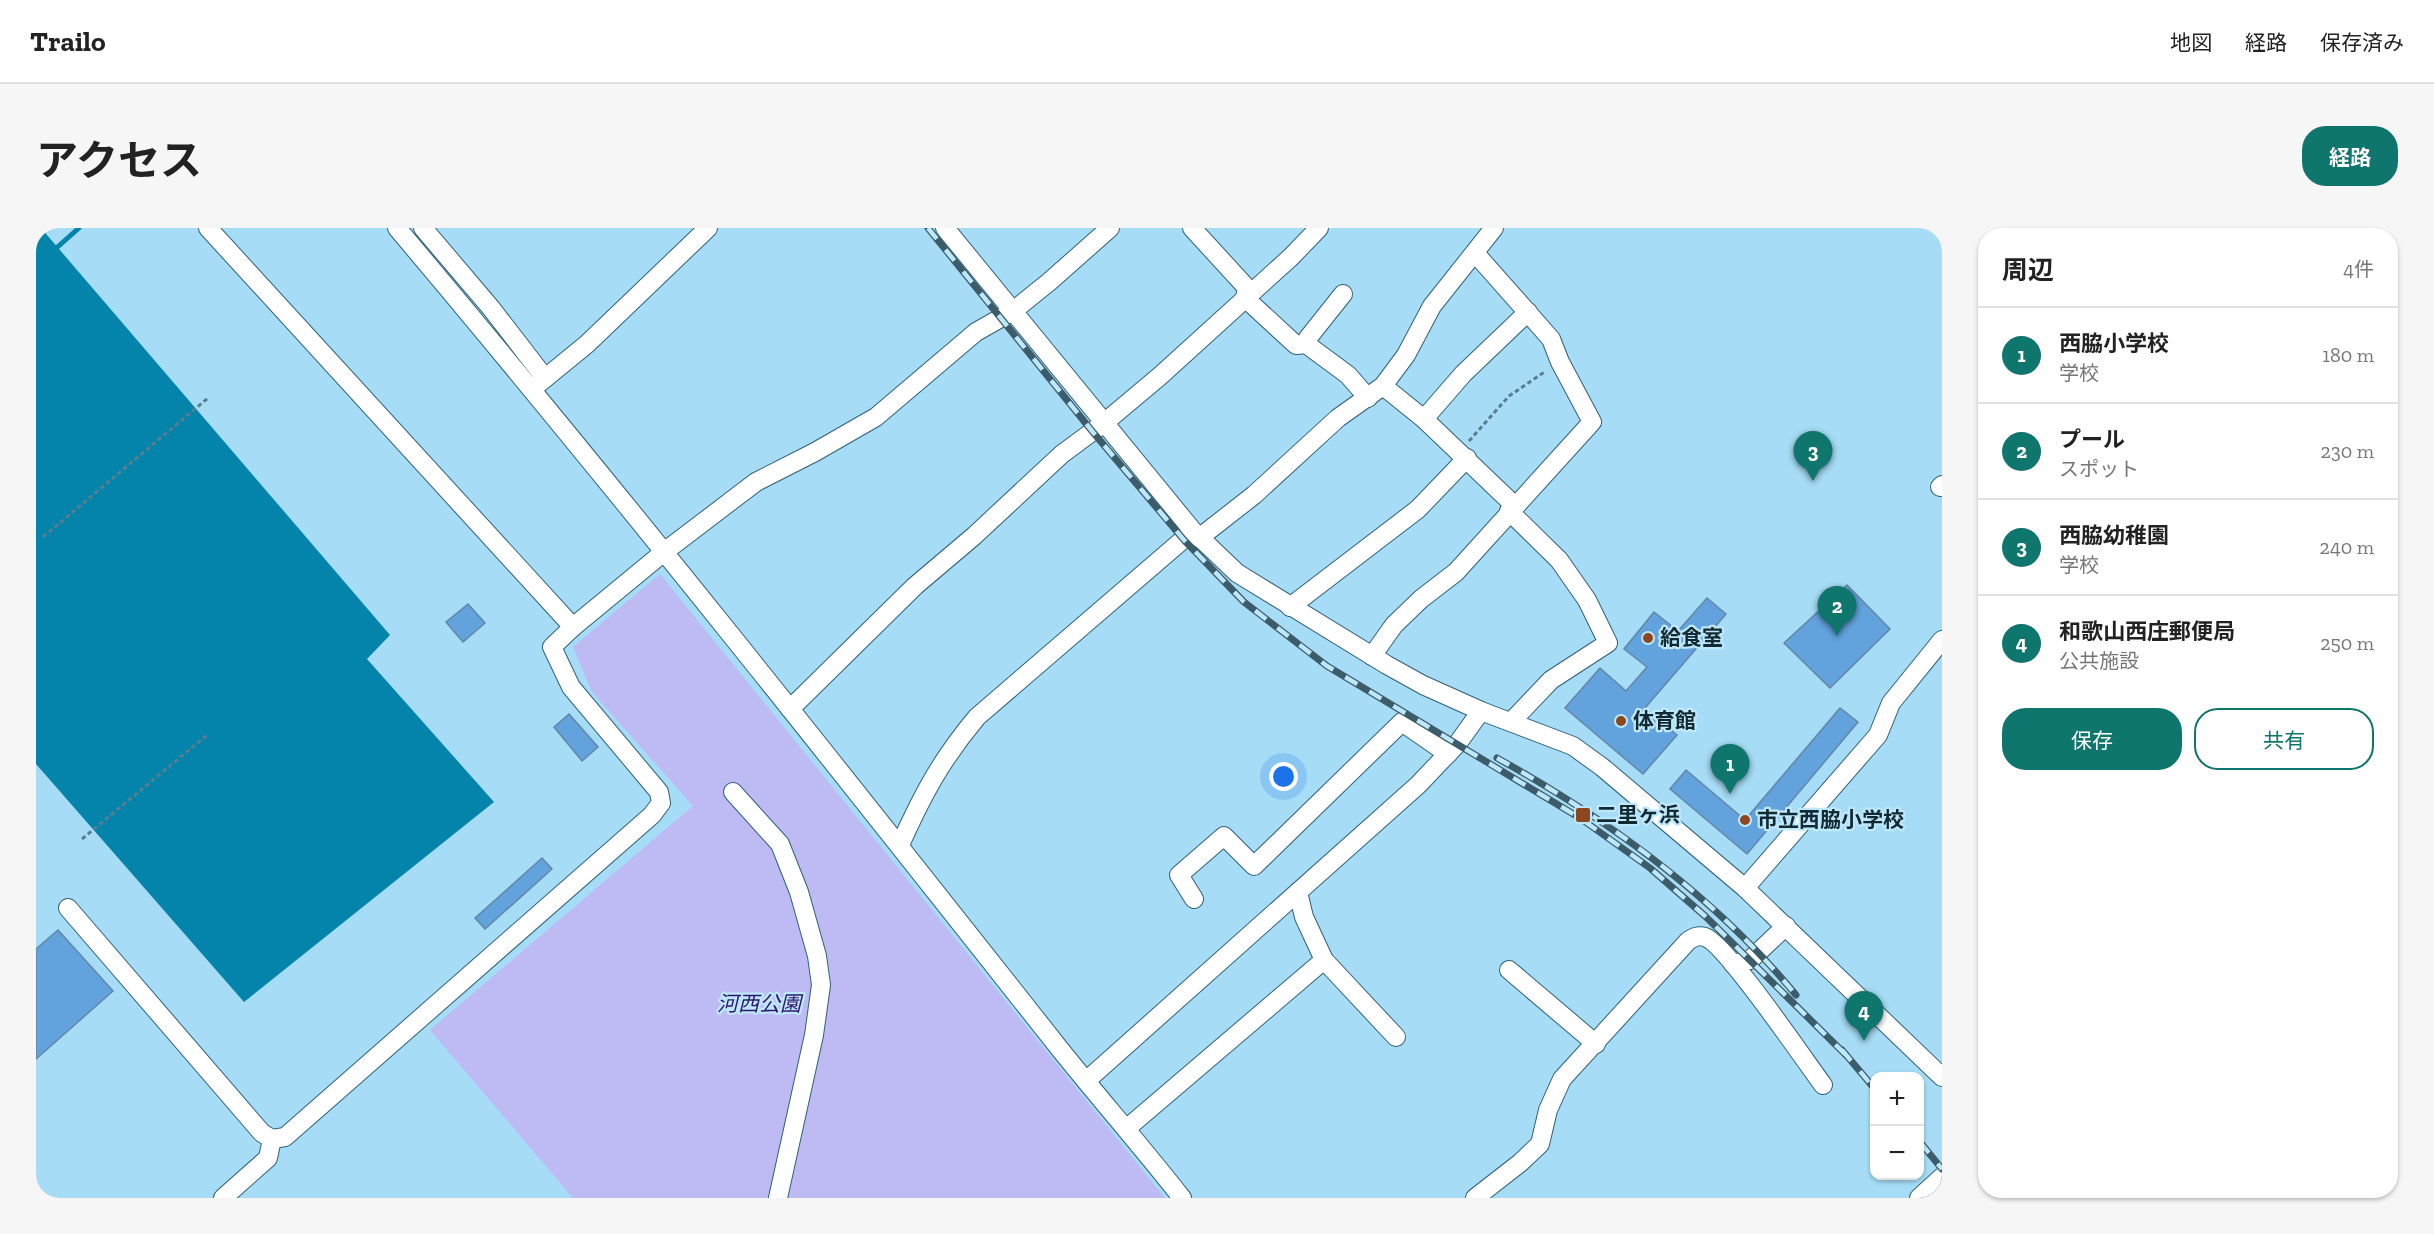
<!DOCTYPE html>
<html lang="ja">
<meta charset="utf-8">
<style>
body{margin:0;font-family:"Zilla Slab","Noto Sans JP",serif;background:#f6f6f6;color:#222}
.controls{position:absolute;right:18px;bottom:18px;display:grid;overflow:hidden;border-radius:12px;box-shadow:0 2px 4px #0004}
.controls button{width:54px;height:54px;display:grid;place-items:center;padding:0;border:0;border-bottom:2px solid #e0e0e0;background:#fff;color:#222;font:30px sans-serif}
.you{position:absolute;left:1248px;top:549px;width:21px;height:21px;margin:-15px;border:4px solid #fff;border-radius:50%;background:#1a73e8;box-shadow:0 0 0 9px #1a73e833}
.badge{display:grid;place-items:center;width:39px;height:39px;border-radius:50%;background:#0f766e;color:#fff;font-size:20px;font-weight:700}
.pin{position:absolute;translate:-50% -50px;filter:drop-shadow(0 2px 3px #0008)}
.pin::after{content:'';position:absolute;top:32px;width:21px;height:18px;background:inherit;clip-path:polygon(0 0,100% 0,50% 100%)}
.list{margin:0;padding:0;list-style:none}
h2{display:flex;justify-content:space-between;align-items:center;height:78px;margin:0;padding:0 24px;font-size:26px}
h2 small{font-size:20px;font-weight:400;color:#767676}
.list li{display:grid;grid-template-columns:39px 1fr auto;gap:18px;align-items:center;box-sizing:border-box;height:96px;padding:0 24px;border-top:2px solid #e0e0e0}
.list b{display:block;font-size:22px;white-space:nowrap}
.list p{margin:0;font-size:20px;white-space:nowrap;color:#767676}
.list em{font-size:20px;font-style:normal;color:#767676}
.actions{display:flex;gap:12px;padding:18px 24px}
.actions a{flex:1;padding:14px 0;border:2px solid #0f766e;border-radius:24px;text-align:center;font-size:21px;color:#0f766e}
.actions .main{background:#0f766e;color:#fff}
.map{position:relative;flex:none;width:1906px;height:970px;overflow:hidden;border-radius:24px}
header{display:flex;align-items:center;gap:36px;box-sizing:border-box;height:84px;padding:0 30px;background:#fff;border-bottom:2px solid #e0e0e0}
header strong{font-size:28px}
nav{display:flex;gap:33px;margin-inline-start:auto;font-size:21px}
.intro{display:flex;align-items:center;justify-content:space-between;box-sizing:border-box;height:144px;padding:0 36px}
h1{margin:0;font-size:42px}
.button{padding:15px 27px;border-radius:24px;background:#0f766e;color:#fff;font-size:21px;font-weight:700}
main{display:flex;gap:36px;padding:0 36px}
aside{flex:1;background:#fff;border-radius:24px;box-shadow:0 2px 4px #0004}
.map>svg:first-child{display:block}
</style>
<header>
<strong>Trailo</strong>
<nav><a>地図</a><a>経路</a><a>保存済み</a></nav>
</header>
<div class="intro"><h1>アクセス</h1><a class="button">経路</a></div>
<main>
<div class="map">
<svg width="1906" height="970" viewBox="0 0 1906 970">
<rect width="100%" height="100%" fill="#a6dcf5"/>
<path fill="#bebaf4" d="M 624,346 L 1129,970 L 537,970 L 394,802 L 657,578 L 556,464 L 537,419 Z"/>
<path fill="#0484ab" d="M 0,0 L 5,0 L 354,407 L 331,431 L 458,574 L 208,774 L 0,536 Z"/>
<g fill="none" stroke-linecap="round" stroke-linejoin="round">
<path stroke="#0484ab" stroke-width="5" d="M 17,23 L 43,0"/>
</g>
<g fill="#62a3de" stroke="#6386a8" stroke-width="1.5">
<path d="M 1811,357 L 1854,401 L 1794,460 L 1748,415 Z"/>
<path d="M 1671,370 L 1690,386 L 1609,480 L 1641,507 L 1607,546 L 1529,480 L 1564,440 L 1590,463 L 1611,439 L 1588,421 L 1618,384 L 1642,403 Z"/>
<path d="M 432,376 L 449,395 L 427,414 L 410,394 Z"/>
<path d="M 1804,480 L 1822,494 L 1711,626 L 1634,561 L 1650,542 L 1709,592 Z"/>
<path d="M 533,486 L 562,519 L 546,533 L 518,499 Z"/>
<path d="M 506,630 L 516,641 L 449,701 L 439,690 Z"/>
<path d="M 22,702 L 77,763 L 0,831 L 0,721 Z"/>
</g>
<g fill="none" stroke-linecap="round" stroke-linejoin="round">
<defs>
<g id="minor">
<path d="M 172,0 L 537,399 L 628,324 L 720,254 L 779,224 L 840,189 L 940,104 L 977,83 L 1013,54 L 1074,0"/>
<path d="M 361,0 C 587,268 805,544 1023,820 C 1063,870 1106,919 1146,970"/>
<path d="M 387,0 L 455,80 L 509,150"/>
<path d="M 909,0 L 1157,303 L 1201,345 L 1351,437 L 1387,457 L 1445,483 L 1537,518 L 1566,539 L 1709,660 L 1906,849"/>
<path d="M 1156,0 L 1211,60 L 1209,70"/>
<path d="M 1209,70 L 1260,117 L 1270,116 L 1312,147 L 1332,170"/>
<path d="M 1270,116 L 1272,110 L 1307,66"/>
<path d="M 1347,158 L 1388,191 L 1479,278"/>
<path d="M 496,161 L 551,116 L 672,0"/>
<path d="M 1388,191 L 1427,146 L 1492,84"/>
<path d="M 1904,259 L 1906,257"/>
<path d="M 1473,283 L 1523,332 L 1551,372 L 1572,415 L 1515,452 L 1475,494"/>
<path d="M 1163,310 L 1218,267 L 1302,190 L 1347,158 L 1370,127 L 1396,78 L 1458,0"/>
<path d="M 1254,379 L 1382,281 L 1431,230"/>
<path d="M 1336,428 L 1358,397 L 1385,371 L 1420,344 L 1556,194 L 1524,134 L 1515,111 L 1439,25"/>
<path d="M 754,481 L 879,358 L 938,308 L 1026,226 L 1068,195 L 1124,148 L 1255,29 L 1283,0"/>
<path d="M 697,564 L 744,616 L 763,664 L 781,728 L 785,757 L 778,807 L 742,970"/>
<path d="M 864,617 C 887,566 905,532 941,489 L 1157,303"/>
<path d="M 1709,660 L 1842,507 L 1855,475 L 1906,412"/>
<path d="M 1262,664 L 1268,689 L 1288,732 L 1360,809"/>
<path d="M 1158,671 L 1143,647 L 1188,608 L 1218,638 L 1366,494 L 1412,526"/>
<path d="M 32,680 L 226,905 L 236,911 L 249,909 L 616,587 L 625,575 L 623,564 L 535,459 L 516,419 L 537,399"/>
<path d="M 1697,736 L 1714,732 L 1750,698"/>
<path d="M 1473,742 L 1560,816"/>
<path d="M 1050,853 L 1382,557 L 1422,515 L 1445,483"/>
<path d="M 1090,901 L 1288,732"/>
<path d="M 187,970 L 232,930 L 236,911"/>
<path d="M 1439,970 L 1484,935 L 1504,916 L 1512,882 L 1526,851 L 1652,713 C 1658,709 1662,707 1669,709 C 1690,716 1769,833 1787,857"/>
<path d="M 1883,970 L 1906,949"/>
</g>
</defs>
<use href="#minor" stroke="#2e6177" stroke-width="20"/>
<g stroke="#597e8f" stroke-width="3" stroke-dasharray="4.5 3" stroke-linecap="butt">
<path d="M 1433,213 L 1473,168 L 1510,143"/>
<path d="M 7,309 L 172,170"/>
<path d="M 46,611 L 171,507"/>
</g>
<use href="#minor" stroke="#fff" stroke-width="18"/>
<defs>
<g id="rail">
<path d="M 892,0 L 1056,203 L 1148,312 L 1208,374 L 1291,438 L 1544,590 L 1614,640 L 1669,688 L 1810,827"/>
<path d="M 1461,530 C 1573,592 1678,668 1760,767"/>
<path d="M 1806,822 L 1838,860"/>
<path d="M 1884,914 L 1906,941"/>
</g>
</defs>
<use href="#rail" stroke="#3d5c6a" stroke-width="7"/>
<use href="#rail" stroke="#bde8fc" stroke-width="4.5" stroke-dasharray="14" stroke-linecap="butt"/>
</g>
<g fill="#8c471e" stroke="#bde8fc" stroke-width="2">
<circle cx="1612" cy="410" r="6"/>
<circle cx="1585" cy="493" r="6"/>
<rect x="1539" y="579" width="16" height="16" rx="3"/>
<circle cx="1709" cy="592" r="6"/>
</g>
<g text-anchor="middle" stroke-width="4.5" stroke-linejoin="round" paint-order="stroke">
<g font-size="21" font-weight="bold" fill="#132932" stroke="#bde8fc" text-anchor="start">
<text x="1624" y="417">給食室</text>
<text x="1597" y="500">体育館</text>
<text x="1560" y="594">二里ヶ浜</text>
<text x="1721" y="599">市立西脇小学校</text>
</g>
<g font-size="21" font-style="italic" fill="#2f156d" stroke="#bde8fc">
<text x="723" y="783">河西公園</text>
</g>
</g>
</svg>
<div class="controls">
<button>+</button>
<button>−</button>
</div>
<div class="you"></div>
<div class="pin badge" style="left:1694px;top:566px">1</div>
<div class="pin badge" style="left:1801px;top:408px">2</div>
<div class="pin badge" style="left:1777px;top:253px">3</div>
<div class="pin badge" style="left:1828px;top:813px">4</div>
</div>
<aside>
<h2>周辺<small>4件</small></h2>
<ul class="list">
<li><span class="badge">1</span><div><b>西脇小学校</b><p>学校</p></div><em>180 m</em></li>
<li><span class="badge">2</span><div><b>プール</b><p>スポット</p></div><em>230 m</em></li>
<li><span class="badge">3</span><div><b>西脇幼稚園</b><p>学校</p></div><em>240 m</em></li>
<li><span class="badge">4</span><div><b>和歌山西庄郵便局</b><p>公共施設</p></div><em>250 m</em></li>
</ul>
<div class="actions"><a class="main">保存</a><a>共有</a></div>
</aside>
</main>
